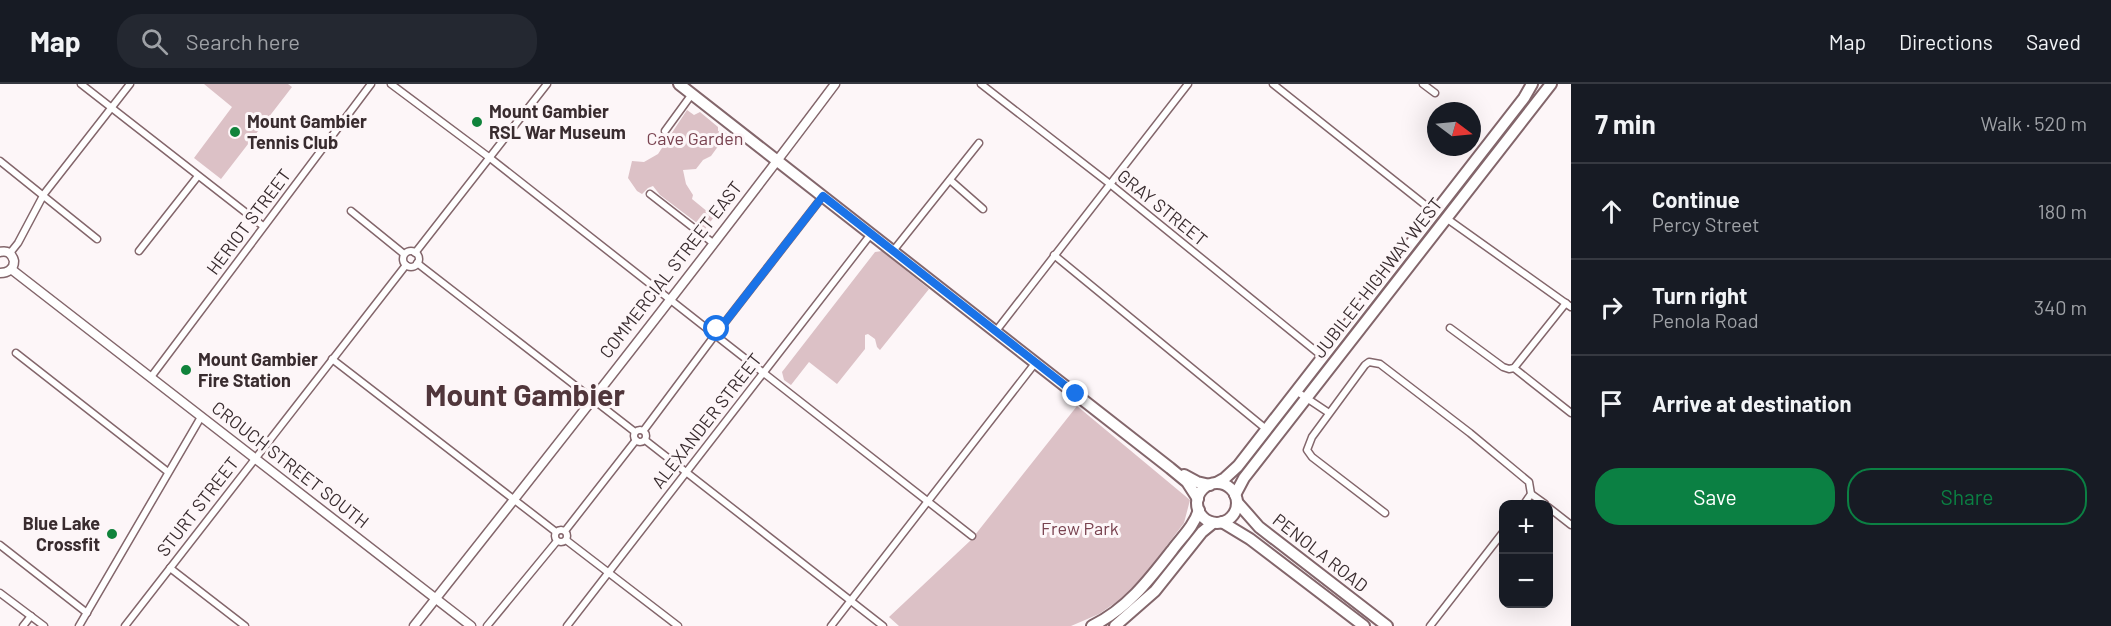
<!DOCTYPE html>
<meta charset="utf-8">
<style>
body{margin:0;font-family:Barlow,sans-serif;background:#242831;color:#f1f3f6}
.controls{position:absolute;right:18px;bottom:18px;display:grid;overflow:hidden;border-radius:12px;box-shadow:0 6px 24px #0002}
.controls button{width:54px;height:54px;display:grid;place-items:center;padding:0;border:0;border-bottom:2px solid #363941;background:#171b24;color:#f1f3f6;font:30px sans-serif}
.compass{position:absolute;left:1427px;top:18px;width:54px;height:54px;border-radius:50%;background:#171b24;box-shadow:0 6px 24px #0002;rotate:106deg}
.stop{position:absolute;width:18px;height:18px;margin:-14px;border:4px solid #1a73e8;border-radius:50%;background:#fff}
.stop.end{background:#1a73e8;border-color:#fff;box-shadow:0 2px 6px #0008}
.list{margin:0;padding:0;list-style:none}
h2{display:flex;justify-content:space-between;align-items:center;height:78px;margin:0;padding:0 24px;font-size:26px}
h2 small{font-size:20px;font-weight:400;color:#9ea1a6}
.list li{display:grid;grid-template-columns:39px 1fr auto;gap:18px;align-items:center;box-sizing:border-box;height:96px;padding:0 24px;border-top:2px solid #363941}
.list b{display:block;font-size:22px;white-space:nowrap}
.list p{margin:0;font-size:20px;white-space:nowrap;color:#9ea1a6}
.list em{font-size:20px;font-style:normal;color:#9ea1a6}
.actions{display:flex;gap:12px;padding:18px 24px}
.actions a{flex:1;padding:14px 0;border:2px solid #0b8043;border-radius:24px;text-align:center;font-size:21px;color:#0b8043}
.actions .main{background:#0b8043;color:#fff}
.icon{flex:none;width:33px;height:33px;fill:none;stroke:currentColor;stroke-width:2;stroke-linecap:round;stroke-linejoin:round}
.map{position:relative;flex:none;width:1571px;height:542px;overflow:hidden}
header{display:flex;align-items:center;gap:36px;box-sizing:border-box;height:84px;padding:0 30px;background:#171b24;border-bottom:2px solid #363941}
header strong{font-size:28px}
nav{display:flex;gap:33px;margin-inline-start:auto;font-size:21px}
.search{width:420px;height:54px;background:#242831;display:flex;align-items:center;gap:15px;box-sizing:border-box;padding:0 21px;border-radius:24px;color:#9ea1a6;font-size:22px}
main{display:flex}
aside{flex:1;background:#171b24}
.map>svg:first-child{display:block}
</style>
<header>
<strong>Map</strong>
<div class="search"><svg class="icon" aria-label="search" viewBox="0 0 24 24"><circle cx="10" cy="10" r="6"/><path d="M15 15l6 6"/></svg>Search here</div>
<nav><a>Map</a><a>Directions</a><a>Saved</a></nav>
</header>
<main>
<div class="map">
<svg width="1571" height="542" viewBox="0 0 1571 542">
<rect width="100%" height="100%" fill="#fdf6f8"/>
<g fill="#dcc1c6">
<path d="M 204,0 L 288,0 L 292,3 L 221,95 L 194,74 L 232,23 Z"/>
<path d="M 687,26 L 694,31 L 700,28 L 718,43 L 718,47 L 724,46 L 727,50 L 711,72 L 703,76 L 696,85 L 683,86 L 686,100 L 693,111 L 692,115 L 714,133 L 705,145 L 660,111 L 653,102 L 648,104 L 642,110 L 637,107 L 628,94 L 632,77 L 644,78 L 658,70 Z"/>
<path d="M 882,167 L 929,205 L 880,266 L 877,263 L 875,255 L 868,250 L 865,251 L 865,265 L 837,300 L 809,278 L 791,301 L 784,296 L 782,288 L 875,168 Z"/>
<path d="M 1077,322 L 1190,416 L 1184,439 L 1136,502 L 1125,512 L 1099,530 L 1071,542 L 899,542 L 889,533 L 971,456 Z"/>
</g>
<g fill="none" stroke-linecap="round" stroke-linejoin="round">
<defs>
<g id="minor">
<path d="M 81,0 L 263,142"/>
<path d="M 391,0 L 490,74 L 710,247"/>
<path d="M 981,0 L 1110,100 L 1323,273"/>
<path d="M 1273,0 L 1434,128"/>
<path d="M 1423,0 L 1435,9"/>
<path d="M 665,47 L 692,10"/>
<path d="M 0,77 L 97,155"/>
<path d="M 950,96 L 983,125"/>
<path d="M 650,110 L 713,159"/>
<path d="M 351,127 L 404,170"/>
<path d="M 1446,134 L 1571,223"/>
<path d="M 139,167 L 198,92"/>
<path d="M 893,167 L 979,59"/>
<circle cx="411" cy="175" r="8"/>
<path d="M 10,169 L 18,159 L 44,110 L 130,0"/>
<path d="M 415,169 L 547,0"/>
<path d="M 1054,171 L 1266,345"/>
<path d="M 417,179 L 635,348"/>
<path d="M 1450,244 L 1503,283 L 1509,285 L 1514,284 L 1566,219"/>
<path d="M 719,246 L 823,112"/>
<path d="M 996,247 L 1188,0"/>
<path d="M 719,254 L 972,452"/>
<path d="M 16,269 L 168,388"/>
<path d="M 332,275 L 556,448"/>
<path d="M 1514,284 L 1571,329"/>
<path d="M 151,293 L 371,0"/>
<path d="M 1296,307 L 1329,329"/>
<circle cx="640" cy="352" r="6"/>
<path d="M 644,346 L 712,255"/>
<path d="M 645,356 L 883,542"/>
<path d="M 1531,410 L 1545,420"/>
<path d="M 1548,423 L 1571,441"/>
<path d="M 1385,429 L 1312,373 L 1307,366 L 1312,353 L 1365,281 L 1369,278 L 1380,280 L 1470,349 L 1529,398 L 1531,410 L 1524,420"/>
<circle cx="561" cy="452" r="6"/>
<path d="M 565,447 L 636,356"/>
<path d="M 566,456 L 678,542"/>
<path d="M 0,461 L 87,529"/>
<path d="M 170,484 L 245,542"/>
<path d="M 0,509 L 44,542"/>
<path d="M 23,542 L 31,532"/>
<path d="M 79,542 L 201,333"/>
<path d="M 125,542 L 406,181"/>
<path d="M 487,542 L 557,457"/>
<path d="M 567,542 L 871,150"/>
<path d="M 831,542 L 1036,278"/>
<path d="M 1430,542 L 1504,447"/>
</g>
<g id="tertiary">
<path d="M 0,168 C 7,166 12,169 14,177 C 14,185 8,189 0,189"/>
<path d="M 11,185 L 471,542"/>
<path d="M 414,542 C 556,363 698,183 835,0"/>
</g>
<g id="primary">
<path d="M 679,0 L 1170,384 L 1187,398 L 1198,415"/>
<path d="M 1184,391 L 1197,398 L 1210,401"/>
<path d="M 1216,399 L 1225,394 L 1238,382 L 1524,14 L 1532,0"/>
<path d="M 1235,411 L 1244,394 L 1551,0"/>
</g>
<g id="trunk">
<circle cx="1217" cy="419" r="20"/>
<path d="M 1237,418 L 1259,443 L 1387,542"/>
<path d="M 1222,438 L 1250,455 L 1364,542"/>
<path d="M 1092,542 C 1127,525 1149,496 1173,465 C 1182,453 1194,442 1199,426"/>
<path d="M 1115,542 L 1155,507 L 1202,448 L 1213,439"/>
</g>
</defs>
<use href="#minor" stroke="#83666b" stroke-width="9"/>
<use href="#tertiary" stroke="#83666b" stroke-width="11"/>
<use href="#primary" stroke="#83666b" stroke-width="14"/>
<use href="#trunk" stroke="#83666b" stroke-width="14"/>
<use href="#minor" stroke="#fff" stroke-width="6"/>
<use href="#tertiary" stroke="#fff" stroke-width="8"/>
<use href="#primary" stroke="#fff" stroke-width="10"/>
<use href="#trunk" stroke="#fff" stroke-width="10"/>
</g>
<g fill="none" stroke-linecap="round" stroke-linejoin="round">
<path stroke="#1a73e8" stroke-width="8" d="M 717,245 L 719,246 L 823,112 L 1076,310"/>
</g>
<g fill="#10833b" stroke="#fdf6f8" stroke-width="2">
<circle cx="477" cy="38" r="6"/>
<circle cx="235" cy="48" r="6"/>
<circle cx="186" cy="286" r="6"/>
<circle cx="112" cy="450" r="6"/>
</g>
<g text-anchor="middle" stroke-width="6" stroke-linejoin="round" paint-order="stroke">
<g font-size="18" font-weight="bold" fill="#392c2f" stroke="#fdf6f8" text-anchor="start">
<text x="489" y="34">Mount Gambier<tspan x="489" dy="21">RSL War Museum</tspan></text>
<text x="247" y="44">Mount Gambier<tspan x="247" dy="21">Tennis Club</tspan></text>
<text x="198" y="282">Mount Gambier<tspan x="198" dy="21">Fire Station</tspan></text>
<text x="100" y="446" text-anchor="end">Blue Lake<tspan x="100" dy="21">Crossfit</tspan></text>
</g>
<g font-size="18" fill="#794350" stroke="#fdf6f8">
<text x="695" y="61">Cave Garden</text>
<text x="1080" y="451">Frew Park</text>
</g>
<g font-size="18" fill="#392c2f" stroke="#fdf6f8">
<text transform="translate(1162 124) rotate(39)" y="6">GRAY STREET</text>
<text transform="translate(249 138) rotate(-53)" y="6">HERIOT STREET</text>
<text transform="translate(671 186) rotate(-52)" y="6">COMMERCIAL STREET EAST</text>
<text transform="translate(1378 194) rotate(-52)" y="6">JUBILEE HIGHWAY WEST</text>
<text transform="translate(707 337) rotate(-52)" y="6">ALEXANDER STREET</text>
<text transform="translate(290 381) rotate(38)" y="6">CROUCH STREET SOUTH</text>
<text transform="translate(198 423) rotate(-52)" y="6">STURT STREET</text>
<text transform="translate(1320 469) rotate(38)" y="6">PENOLA ROAD</text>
</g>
<g font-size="30" font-weight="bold" fill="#50363b" stroke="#fdf6f8">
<text x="525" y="322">Mount Gambier</text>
</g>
</g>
</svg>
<div class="controls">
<button>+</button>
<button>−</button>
</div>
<svg class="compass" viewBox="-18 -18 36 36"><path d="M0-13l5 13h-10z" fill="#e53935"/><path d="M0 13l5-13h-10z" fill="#9ea1a6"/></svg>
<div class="stop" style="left:717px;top:245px"></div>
<div class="stop end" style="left:1076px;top:310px"></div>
</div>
<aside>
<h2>7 min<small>Walk · 520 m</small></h2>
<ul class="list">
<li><svg class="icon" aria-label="ahead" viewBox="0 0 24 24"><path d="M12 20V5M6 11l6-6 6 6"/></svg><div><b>Continue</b><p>Percy Street</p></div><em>180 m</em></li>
<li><svg class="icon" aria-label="right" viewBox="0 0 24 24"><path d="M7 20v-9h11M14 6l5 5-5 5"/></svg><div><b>Turn right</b><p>Penola Road</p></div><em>340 m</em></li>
<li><svg class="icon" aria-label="arrive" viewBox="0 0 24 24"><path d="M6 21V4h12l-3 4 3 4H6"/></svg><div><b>Arrive at destination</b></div></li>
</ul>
<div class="actions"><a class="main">Save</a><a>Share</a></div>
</aside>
</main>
